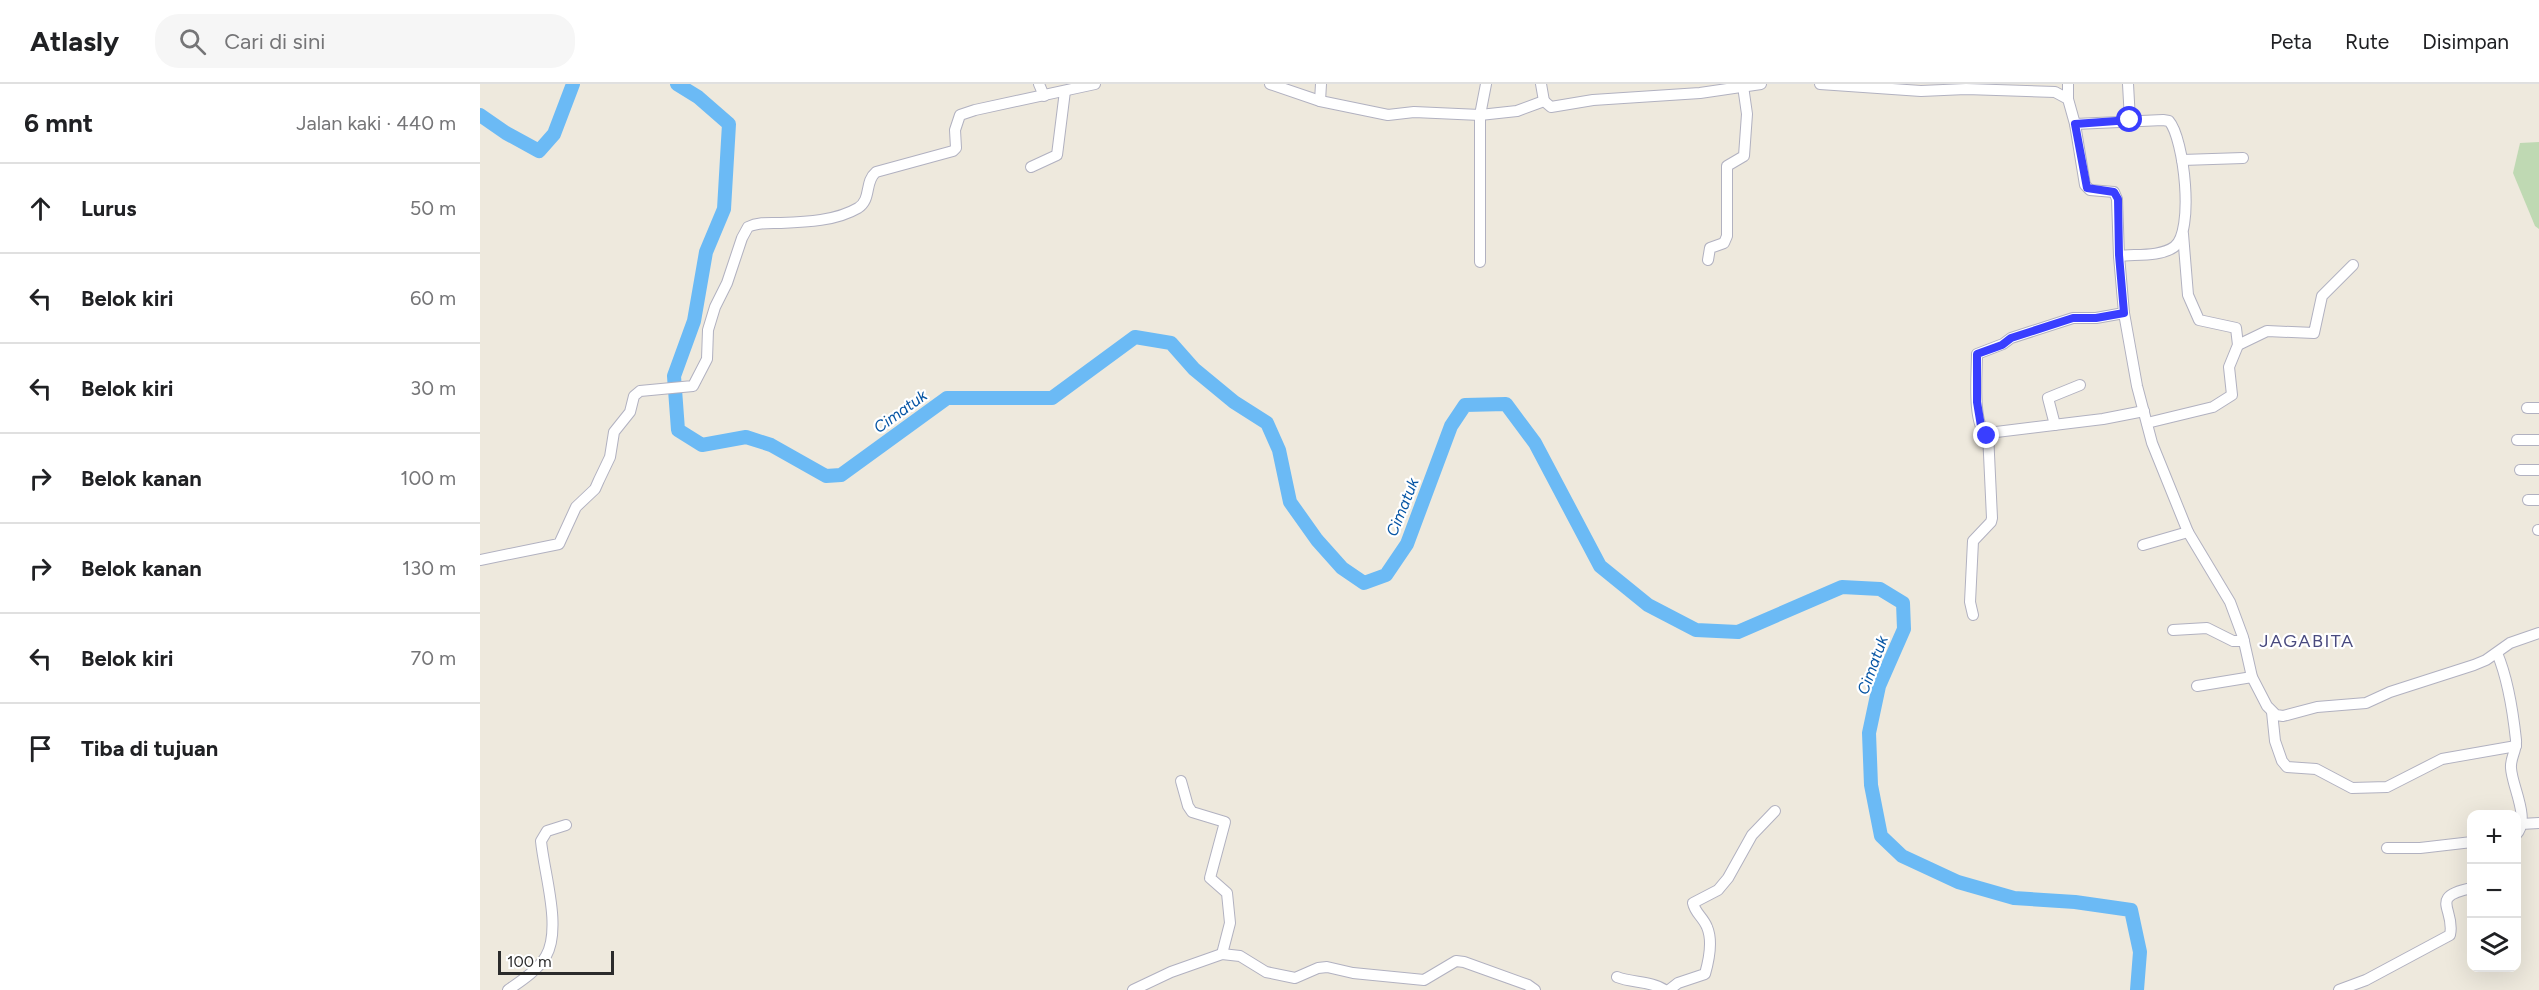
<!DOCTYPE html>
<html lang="id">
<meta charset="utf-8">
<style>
body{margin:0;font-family:Figtree,sans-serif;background:#f6f6f6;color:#202124}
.controls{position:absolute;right:18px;bottom:18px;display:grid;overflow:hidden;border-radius:12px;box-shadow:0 6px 24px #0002}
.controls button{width:54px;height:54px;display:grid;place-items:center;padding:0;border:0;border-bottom:2px solid #e0e0e0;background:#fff;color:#202124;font:30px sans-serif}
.scale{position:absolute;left:18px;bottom:15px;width:116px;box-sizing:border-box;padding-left:6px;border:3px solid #2b2b2b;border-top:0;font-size:16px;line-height:21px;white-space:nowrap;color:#2b2b2b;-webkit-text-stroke:4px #fff;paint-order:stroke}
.stop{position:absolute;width:18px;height:18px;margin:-14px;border:4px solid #393eff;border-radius:50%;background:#fff}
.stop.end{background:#393eff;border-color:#fff;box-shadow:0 2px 6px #0008}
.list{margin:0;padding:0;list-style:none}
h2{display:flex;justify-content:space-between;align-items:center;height:78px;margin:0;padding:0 24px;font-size:26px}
h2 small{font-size:20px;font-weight:400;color:#757577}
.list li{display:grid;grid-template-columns:39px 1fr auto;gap:18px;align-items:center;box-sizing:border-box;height:90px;padding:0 24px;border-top:2px solid #e0e0e0}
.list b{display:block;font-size:22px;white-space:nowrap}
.list em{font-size:20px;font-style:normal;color:#757577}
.icon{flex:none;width:33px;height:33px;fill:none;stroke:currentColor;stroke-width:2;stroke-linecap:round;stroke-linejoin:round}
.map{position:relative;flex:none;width:2059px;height:906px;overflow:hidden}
header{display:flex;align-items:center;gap:36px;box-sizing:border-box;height:84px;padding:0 30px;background:#fff;border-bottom:2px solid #e0e0e0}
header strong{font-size:28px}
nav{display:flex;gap:33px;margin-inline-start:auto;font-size:21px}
.search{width:420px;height:54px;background:#f6f6f6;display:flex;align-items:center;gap:15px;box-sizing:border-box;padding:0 21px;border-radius:24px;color:#757577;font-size:22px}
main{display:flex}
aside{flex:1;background:#fff}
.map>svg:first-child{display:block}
</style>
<header>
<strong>Atlasly</strong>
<div class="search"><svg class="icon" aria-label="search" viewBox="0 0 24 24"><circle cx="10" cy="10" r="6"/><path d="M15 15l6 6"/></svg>Cari di sini</div>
<nav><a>Peta</a><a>Rute</a><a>Disimpan</a></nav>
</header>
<main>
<aside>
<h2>6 mnt<small>Jalan kaki · 440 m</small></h2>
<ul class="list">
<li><svg class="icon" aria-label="ahead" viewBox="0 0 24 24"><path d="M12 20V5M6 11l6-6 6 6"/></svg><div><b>Lurus</b></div><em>50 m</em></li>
<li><svg class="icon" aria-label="left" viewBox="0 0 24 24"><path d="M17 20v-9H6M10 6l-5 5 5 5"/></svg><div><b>Belok kiri</b></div><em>60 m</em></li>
<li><svg class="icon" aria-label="left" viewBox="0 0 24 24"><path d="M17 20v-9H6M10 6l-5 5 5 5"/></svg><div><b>Belok kiri</b></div><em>30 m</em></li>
<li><svg class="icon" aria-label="right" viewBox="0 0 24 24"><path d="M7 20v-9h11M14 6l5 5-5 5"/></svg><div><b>Belok kanan</b></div><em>100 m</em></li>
<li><svg class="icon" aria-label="right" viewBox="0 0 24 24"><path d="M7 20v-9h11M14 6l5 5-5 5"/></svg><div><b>Belok kanan</b></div><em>130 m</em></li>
<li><svg class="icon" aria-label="left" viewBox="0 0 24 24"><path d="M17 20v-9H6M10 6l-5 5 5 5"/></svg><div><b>Belok kiri</b></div><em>70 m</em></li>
<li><svg class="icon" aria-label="arrive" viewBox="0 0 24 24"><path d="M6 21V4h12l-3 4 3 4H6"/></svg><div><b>Tiba di tujuan</b></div></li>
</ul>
</aside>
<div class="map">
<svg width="2059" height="906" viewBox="0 0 2059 906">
<rect width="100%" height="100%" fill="#eee9dd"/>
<path fill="#bfd9b3" d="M 2059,58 L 2059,145 L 2055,142 L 2033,89 L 2040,59 Z"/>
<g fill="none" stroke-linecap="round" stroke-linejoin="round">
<g stroke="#6bbaf5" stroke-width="14">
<path d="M 197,0 L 218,13 L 249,40 L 244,125 L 226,168 L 214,237 L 194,292 L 198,346 L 222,361 L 266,353 L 291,361 L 346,392 L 361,391 L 467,314 L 572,314 L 655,253 L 691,259 L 714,285 L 754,318 L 787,339 L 799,366 L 810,418 L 837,456 L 862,484 L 884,499 L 906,491 L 927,460 L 971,342 L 985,321 L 1026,320 L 1055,359 L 1120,482 L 1168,521 L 1216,546 L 1258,548 L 1362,503 L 1400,505 L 1423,519 L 1424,545 L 1399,602 L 1389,649 L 1391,701 L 1401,752 L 1422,772 L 1478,798 L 1534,814 L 1595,818 L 1651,826 L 1660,868 L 1657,906"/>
<path d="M 0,31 L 26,49 L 59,67 L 74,50 L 93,0"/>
</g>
<defs>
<g id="minor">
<path d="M 559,0 L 564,12"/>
<path d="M 790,0 L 840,17 L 908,31 L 934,28 L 1000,31 L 1037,27 L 1064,17 L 1071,23 L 1113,16 L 1220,9 L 1281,0"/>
<path d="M 1061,0 L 1064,17"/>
<path d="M 1340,0 L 1441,7 L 1486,5 L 1575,8 L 1588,15 L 1595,40 L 1605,101 L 1610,106 L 1634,108 L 1637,115 L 1639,172 L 1644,229 L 1657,302 L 1672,359 L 1708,448 L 1750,518 L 1763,553 L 1772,593 L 1787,622 L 1796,631 L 1803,632 L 1837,623 L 1886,619 L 1910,608 L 1994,581 L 2006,576 L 2030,559 L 2059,549"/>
<path d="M 1648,0 L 1650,36"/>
<path d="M 1588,15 L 1588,0"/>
<path d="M 840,17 L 841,0"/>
<path d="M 1595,40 L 1683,36 L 1689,37 C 1704,54 1715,148 1694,163 C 1680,173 1655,170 1639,172"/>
<path d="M 1702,76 L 1763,74"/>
<path d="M 551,83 L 577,71 L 585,7"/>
<path d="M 1228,176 L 1230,164 L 1244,159 L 1247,152 L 1247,82 L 1264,72 L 1267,30 L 1263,2"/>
<path d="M 1000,178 L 1000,31 L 1006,0"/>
<path d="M 1758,261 L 1787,247 L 1834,249 L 1842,212 L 1873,181"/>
<path d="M 2047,324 L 2059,324"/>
<path d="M 1667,339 L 1733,323 L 1752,311 L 1749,283 L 1758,261 L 1756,244 L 1719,236 L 1708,211 L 1703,150"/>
<path d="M 1575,341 L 1568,314 L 1600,301"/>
<path d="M 1507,352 C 1492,340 1497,289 1497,270 L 1523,260 L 1531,254 L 1593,234 L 1616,234 L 1644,229"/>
<path d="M 2037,356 L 2059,356"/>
<path d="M 2040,386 L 2059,386"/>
<path d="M 2048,416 L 2059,416"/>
<path d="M 2058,446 L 2059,446"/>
<path d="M 1663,461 L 1708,448"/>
<path d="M 0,476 L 79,460 L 96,423 L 115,405 L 119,396 L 130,373 L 134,348 L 150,328 L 154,312 L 160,307 L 213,302 L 227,275 L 228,246 L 235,223 L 247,199 L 262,154 L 268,143 C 278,138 290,139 300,139 C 326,138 356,137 378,124 C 392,115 384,98 396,88 L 473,67 L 476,64 L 475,46 L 480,31 L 495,26 L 615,0"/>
<path d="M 1493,531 L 1490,518 L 1493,457 L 1511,438 L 1512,434 L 1508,349 L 1623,335 L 1664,327"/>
<path d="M 1693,546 L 1727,544 L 1753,557 L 1764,557"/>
<path d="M 2017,569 C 2028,595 2033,628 2036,656 C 2037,666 2030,674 2031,684 C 2032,703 2051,735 2036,751"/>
<path d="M 1717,602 L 1772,593"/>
<path d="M 1792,628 L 1795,657 L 1802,677 L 1807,683 L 1836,685 L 1872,704 L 1907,703 L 1962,675 L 2036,662"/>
<path d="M 701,697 L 708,722 L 712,728 L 745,738 L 730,794 L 747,809 L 750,839 L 742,870"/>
<path d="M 2041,740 L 2059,739"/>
<path d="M 1907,764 L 1940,764 L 1992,758"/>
<path d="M 1137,893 C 1152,899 1172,897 1185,906"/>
<path d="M 28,906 C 41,897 58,886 66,872 C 82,844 64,789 61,757 L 67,747 L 86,741"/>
<path d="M 653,906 L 691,888 L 742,870 L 760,872 L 786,888 L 815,894 L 838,884 L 847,883 L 873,889 L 944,896 L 976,877 L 984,878 L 1048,901 L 1055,906"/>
<path d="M 1189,906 L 1198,899 L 1225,890 C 1229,876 1233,857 1227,843 C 1223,833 1215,829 1213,819 L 1238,806 L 1248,794 L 1272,751 L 1295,727"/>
<path d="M 1859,906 L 1886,896 L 1970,851 C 1976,825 1947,813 1992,804"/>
</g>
</defs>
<use href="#minor" stroke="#b1b1c0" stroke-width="12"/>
<use href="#minor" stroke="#fff" stroke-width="10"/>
</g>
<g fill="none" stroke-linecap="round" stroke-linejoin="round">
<path stroke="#393eff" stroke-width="8" d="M 1507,352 L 1502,348 L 1497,318 L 1497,270 L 1522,261 L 1531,254 L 1593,234 L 1616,234 L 1644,229 L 1639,171 L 1638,115 L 1634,108 L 1607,104 L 1595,40 L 1650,36"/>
</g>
<g text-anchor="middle" stroke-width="4.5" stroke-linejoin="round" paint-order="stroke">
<g font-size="16" font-style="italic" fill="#0655a4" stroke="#fff">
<text transform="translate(420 327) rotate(-36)" y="6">Cimatuk</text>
<text transform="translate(922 423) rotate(-68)" y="6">Cimatuk</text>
<text transform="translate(1392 581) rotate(-70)" y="6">Cimatuk</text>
</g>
<g font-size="18" letter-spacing="1.5" fill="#494a7f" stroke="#fff">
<text x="1827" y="563">JAGABITA</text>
</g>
</g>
</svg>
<div class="controls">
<button>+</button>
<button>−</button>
<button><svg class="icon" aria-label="layers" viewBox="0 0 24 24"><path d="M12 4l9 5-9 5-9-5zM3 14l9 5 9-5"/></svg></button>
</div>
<div class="scale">100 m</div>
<div class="stop" style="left:1650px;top:36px"></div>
<div class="stop end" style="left:1507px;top:352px"></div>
</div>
</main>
